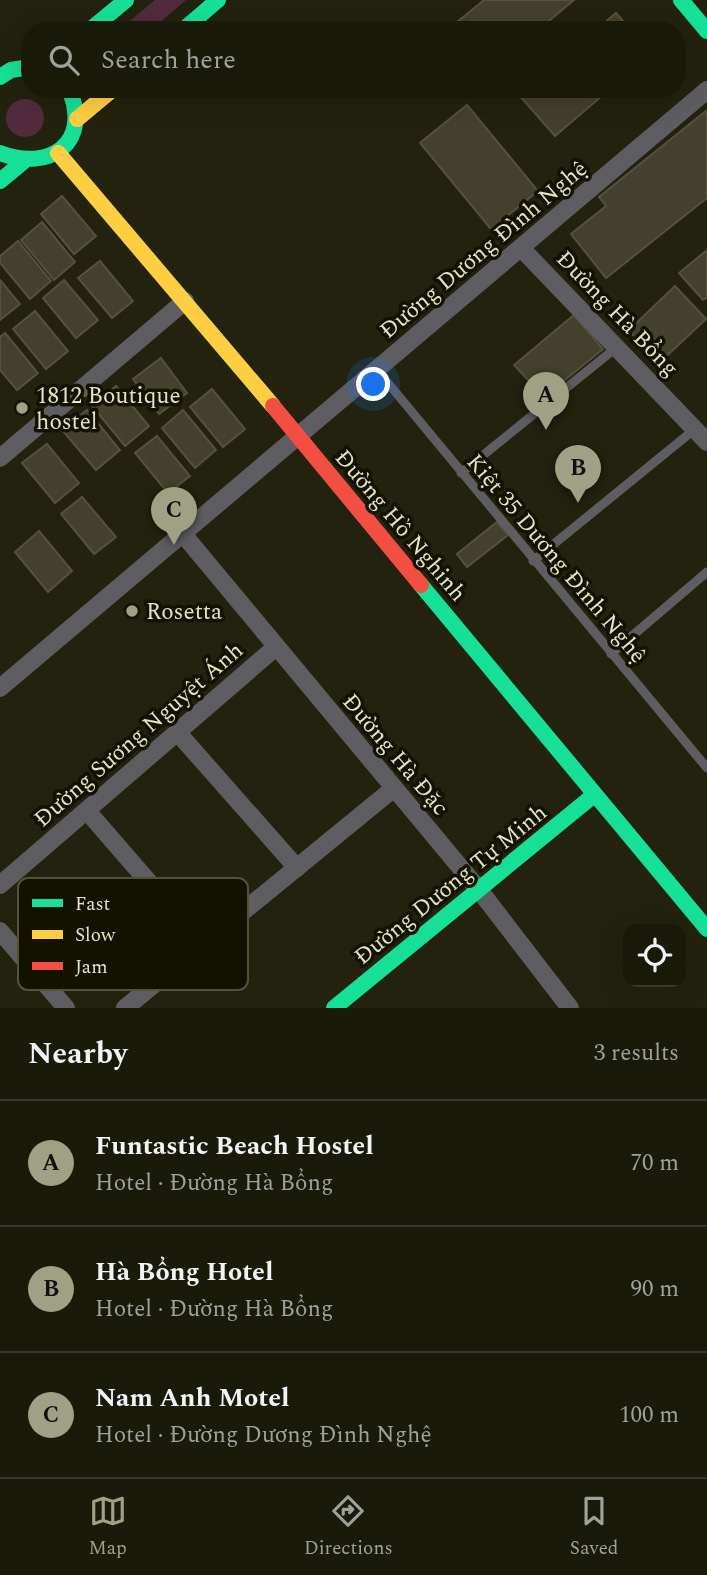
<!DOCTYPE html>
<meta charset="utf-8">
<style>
body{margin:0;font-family:Spectral,serif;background:#232314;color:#f1f3f6}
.controls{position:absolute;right:21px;bottom:21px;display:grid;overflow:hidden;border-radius:14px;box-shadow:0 7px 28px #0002}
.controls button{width:63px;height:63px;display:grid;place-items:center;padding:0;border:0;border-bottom:2px solid #38382c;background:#1a1a0b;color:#f1f3f6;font:35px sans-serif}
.you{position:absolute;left:374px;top:385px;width:24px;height:24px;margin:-18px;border:5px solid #fff;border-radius:50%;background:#1a73e8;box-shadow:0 0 0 10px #1a73e833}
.badge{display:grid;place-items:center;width:46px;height:46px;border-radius:50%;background:#a0a084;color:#111;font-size:23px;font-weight:700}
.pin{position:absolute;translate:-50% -58px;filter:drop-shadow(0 2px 4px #0008)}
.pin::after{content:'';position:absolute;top:37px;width:24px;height:21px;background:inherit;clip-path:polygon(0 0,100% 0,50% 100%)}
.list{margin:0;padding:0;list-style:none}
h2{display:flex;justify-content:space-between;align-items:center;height:91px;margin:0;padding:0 28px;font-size:30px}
h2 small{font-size:23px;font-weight:400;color:#9fa19d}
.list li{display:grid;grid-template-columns:46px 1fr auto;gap:21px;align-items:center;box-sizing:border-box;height:126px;padding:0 28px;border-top:2px solid #38382c}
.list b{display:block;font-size:26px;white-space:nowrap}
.list p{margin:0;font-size:23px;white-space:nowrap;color:#9fa19d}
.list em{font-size:23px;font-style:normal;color:#9fa19d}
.icon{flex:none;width:38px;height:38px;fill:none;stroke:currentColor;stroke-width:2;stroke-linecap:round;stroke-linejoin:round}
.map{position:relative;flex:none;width:707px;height:1008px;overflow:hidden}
.search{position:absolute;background:#1a1a0b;box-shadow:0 7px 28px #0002;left:21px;right:21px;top:21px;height:77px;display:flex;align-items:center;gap:18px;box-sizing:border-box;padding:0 24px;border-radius:28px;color:#9fa19d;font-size:26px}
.sheet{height:469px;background:#1a1a0b}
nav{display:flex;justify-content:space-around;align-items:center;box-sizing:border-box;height:98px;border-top:2px solid #38382c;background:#1a1a0b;font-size:19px;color:#9fa19d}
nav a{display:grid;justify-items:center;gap:4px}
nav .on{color:#a0a084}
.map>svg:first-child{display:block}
</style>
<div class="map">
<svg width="707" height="1008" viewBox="0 0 707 1008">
<rect width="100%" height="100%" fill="#23220f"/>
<g fill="#532b3e">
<path d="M 155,0 L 186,0 L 151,30 L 119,30 Z"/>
<circle cx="25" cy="118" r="19"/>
</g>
<g fill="#43402d" stroke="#56503c" stroke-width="2">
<path d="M 484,0 L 574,0 L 538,30 L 461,30 L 456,23 Z"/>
<path d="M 616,13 L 631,30 L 596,30 Z"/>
<path d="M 526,89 L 610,89 L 555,136 L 519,95 Z"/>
<path d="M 467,105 L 538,191 L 491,229 L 420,143 Z"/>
<path d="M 707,110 L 707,198 L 606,278 L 571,234 L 606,206 L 599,197 Z"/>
<path d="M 62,196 L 96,236 L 74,254 L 41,214 Z"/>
<path d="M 42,222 L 75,262 L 54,280 L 21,240 Z"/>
<path d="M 18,241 L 51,281 L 30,299 L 0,263 L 0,256 Z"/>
<path d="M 707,250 L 707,297 L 703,300 L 679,273 Z"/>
<path d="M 100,261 L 133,301 L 112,318 L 78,278 Z"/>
<path d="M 0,280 L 20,304 L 0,320 Z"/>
<path d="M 64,280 L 98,320 L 76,338 L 43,298 Z"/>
<path d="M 675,286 L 706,319 L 659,363 L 628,331 Z"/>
<path d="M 35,311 L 68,351 L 46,369 L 13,329 Z"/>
<path d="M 574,315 L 603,349 L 544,397 L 514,365 Z"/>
<path d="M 5,333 L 38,373 L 17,390 L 0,370 L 0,337 Z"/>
<path d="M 161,358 L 187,393 L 159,414 L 133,379 Z"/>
<path d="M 116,386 L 149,426 L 125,446 L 92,406 Z"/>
<path d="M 212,389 L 245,429 L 223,447 L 190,407 Z"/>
<path d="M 87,410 L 120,450 L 96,470 L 62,430 Z"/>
<path d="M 183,410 L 216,450 L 195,468 L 162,428 Z"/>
<path d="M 157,436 L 190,476 L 168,493 L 135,453 Z"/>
<path d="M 47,444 L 79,483 L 55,503 L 22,463 Z"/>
<path d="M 82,497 L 116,537 L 94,554 L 61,514 Z"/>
<path d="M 497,522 L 508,535 L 467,567 L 457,554 Z"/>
<path d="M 39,531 L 72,571 L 48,592 L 15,552 Z"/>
</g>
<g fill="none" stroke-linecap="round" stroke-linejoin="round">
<g stroke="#5e5d61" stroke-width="9">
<path d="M 378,371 L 707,768"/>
<path d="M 461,473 L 617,347"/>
<path d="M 533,561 L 695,429"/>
<path d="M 611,654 L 707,572"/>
</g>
<g stroke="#5e5d61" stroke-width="18">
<path d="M 522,249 L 707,442"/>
<path d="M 0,458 L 185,301"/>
<path d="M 183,534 L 480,891 L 570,1008"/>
<path d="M 0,688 L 707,90"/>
<path d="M 178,733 L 297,868"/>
<path d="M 88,812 L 204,946"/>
<path d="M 0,885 L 276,647"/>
<path d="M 0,931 L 66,1008"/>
<path d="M 125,1008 L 393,789"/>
</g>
<g stroke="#16e098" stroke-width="16">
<path d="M 681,0 L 707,31"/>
<path d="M 90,30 L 126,0"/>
<path d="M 183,30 L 218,0"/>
<path d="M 0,77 L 11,70 L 30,67"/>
<path d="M 0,153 C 50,172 92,143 69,89"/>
<path d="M 0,181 L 23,162"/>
<path d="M 421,585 L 707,929"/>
<path d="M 334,1008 L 594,795"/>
</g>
<g stroke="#ffcf43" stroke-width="16">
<path d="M 77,119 L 113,89"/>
<path d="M 58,153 L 273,406"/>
</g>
<path stroke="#f24e42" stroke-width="16" d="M 273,406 L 421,585"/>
</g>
<g fill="#a0a084" stroke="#131200" stroke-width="2.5">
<circle cx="22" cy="408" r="7"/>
<circle cx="132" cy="611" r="7"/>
</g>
<g text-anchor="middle" stroke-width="7" stroke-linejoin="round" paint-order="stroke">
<g font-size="23" fill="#e4e4c3" stroke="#131200">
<text transform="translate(483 249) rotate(-40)" y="8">Đường Dương Đình Nghệ</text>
<text transform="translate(618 313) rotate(46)" y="8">Đường Hà Bổng</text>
<text transform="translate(401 525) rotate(50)" y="8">Đường Hồ Nghinh</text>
<text transform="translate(557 558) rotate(50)" y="8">Kiệt 35 Dương Đình Nghệ</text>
<text transform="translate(138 734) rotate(-41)" y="8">Đường Sương Nguyệt Ánh</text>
<text transform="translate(396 754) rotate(50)" y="8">Đường Hà Đặc</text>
<text transform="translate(450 884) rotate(-39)" y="8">Đường Dương Tự Minh</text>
</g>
<g font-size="23" fill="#e4e4c3" stroke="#131200" text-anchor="start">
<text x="36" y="403">1812 Boutique<tspan x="36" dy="26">hostel</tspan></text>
<text x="146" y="619">Rosetta</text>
</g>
</g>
<rect x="18" y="878" width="230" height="112" rx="10" fill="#131200" stroke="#52513a" stroke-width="2"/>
<rect x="32" y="899" width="31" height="8" fill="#16e098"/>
<rect x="32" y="930" width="31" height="9" fill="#ffcf43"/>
<rect x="32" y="962" width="31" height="8" fill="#f24e42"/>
<g font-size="19" fill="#e4e4c3">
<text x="75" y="910">Fast</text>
<text x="75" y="941">Slow</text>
<text x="75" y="973">Jam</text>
</g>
</svg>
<div class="controls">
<button><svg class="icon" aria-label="locate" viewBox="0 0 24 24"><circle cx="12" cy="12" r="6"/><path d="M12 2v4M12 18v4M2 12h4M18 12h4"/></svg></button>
</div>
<div class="you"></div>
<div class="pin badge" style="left:546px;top:430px">A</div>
<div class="pin badge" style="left:578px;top:503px">B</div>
<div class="pin badge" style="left:174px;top:545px">C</div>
<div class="search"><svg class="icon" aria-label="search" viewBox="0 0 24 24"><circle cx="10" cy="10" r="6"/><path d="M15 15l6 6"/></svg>Search here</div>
</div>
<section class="sheet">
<h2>Nearby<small>3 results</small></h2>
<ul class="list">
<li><span class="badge">A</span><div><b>Funtastic Beach Hostel</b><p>Hotel · Đường Hà Bổng</p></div><em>70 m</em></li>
<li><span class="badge">B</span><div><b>Hà Bổng Hotel</b><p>Hotel · Đường Hà Bổng</p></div><em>90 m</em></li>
<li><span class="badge">C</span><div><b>Nam Anh Motel</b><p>Hotel · Đường Dương Đình Nghệ</p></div><em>100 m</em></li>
</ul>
</section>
<nav>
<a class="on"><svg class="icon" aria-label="map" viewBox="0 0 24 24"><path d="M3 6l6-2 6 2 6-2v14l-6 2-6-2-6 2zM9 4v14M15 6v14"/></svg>Map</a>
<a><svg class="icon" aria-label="directions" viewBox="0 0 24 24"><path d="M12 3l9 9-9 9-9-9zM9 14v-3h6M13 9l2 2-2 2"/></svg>Directions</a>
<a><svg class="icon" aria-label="saved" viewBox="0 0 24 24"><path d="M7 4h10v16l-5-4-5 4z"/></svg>Saved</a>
</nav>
